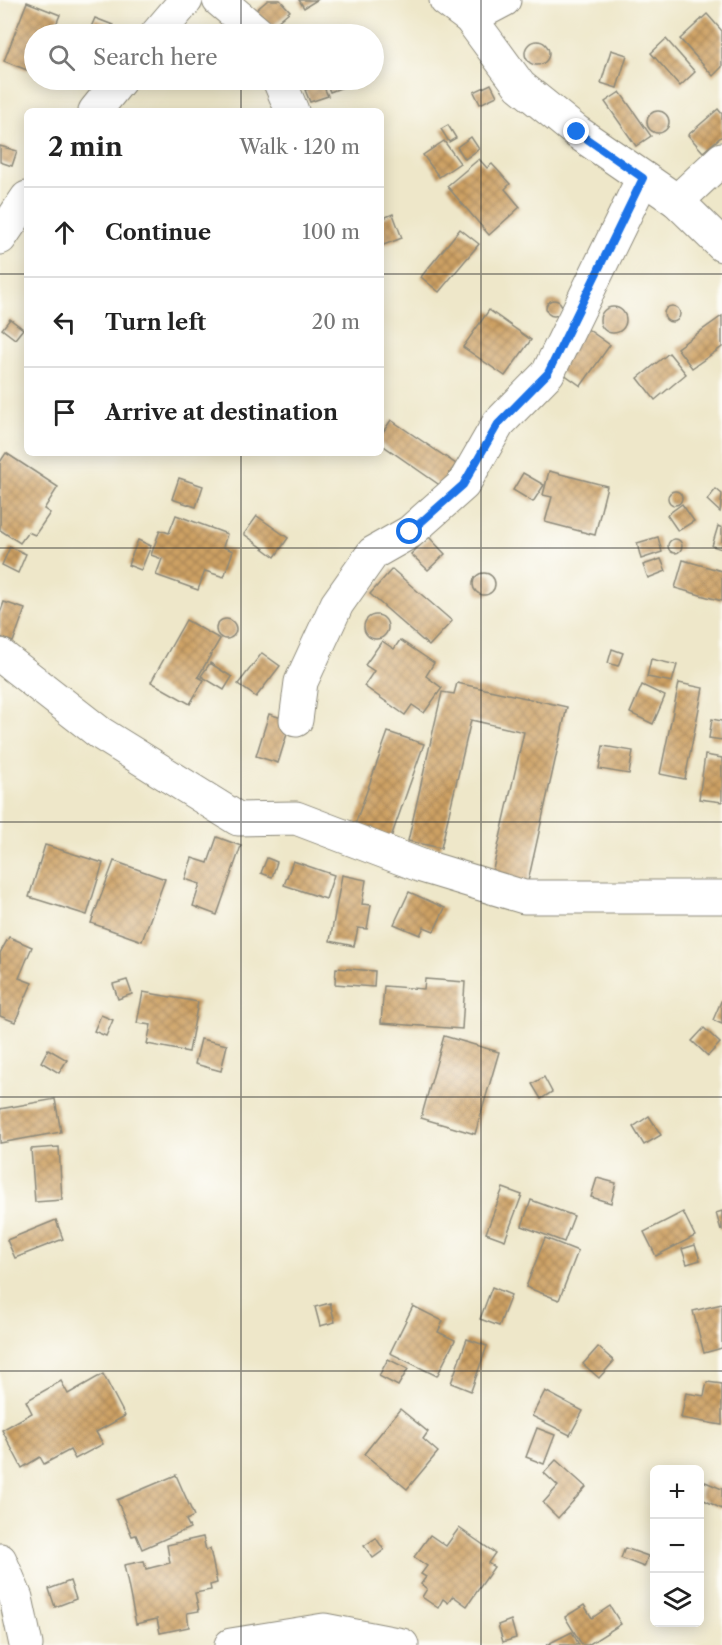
<!DOCTYPE html>
<meta charset="utf-8">
<style>
body{margin:0;font-family:"Libre Caslon Text",serif;background:#f6f6f6;color:#222}
.controls{position:absolute;right:18px;bottom:18px;display:grid;overflow:hidden;border-radius:9px;box-shadow:0 3px 15px #0003}
.controls button{width:54px;height:54px;display:grid;place-items:center;padding:0;border:0;border-bottom:2px solid #e0e0e0;background:#fff;color:#222;font:30px sans-serif}
.stop{position:absolute;width:18px;height:18px;margin:-14px;border:4px solid #1a73e8;border-radius:50%;background:#fff}
.stop.end{background:#1a73e8;border-color:#fff;box-shadow:0 2px 6px #0008}
.list{margin:0;padding:0;list-style:none}
h2{display:flex;justify-content:space-between;align-items:center;height:78px;margin:0;padding:0 24px;font-size:26px}
h2 small{font-size:20px;font-weight:400;color:#767676}
.list li{display:grid;grid-template-columns:39px 1fr auto;gap:18px;align-items:center;box-sizing:border-box;height:90px;padding:0 24px;border-top:2px solid #e0e0e0}
.list b{display:block;font-size:22px;white-space:nowrap}
.list em{font-size:20px;font-style:normal;color:#767676}
.icon{flex:none;width:33px;height:33px;fill:none;stroke:currentColor;stroke-width:2;stroke-linecap:round;stroke-linejoin:round}
.map{position:relative;flex:none;width:722px;height:1645px;overflow:hidden}
.search{position:absolute;background:#fff;box-shadow:0 3px 15px #0003;left:24px;top:24px;width:360px;height:66px;display:flex;align-items:center;gap:15px;box-sizing:border-box;padding:0 21px;border-radius:33px;color:#767676;font-size:22px}
.panel{position:absolute;background:#fff;box-shadow:0 3px 15px #0003;left:24px;top:108px;width:360px;height:348px;border-radius:9px}
.map>svg:first-child{display:block}
</style>
<div class="map">
<svg width="722" height="1645" viewBox="0 0 722 1645">
<defs>
<pattern id="building-cross-hatch" width="8" height="8" patternUnits="userSpaceOnUse" patternTransform="scale(1.5)"><rect width="8" height="8" fill="#cda164"/><path d="M0 0l8 8M0 8l8-8" fill="none" stroke="#a78353"/></pattern>
</defs>
<rect width="100%" height="100%" fill="#fdfcf7"/>
<filter id="ink" filterUnits="userSpaceOnUse"><feTurbulence type="fractalNoise" baseFrequency=".0167" numOctaves="2"/><feDisplacementMap in="SourceGraphic" scale="12" xChannelSelector="R" yChannelSelector="G"/><feConvolveMatrix kernelMatrix="1 2 1 2 8 2 1 2 1" color-interpolation-filters="sRGB"/></filter>
<filter id="wash" filterUnits="userSpaceOnUse"><feTurbulence type="fractalNoise" baseFrequency=".008" numOctaves="4" result="noise"/><feDisplacementMap in="SourceGraphic" scale="24" xChannelSelector="R" yChannelSelector="G"/><feGaussianBlur stdDeviation="1.35" result="paint"/><feColorMatrix in="noise" values="0 0 0 0 0 0 0 0 0 0 0 0 0 0 0 0 0 1.4 0 .05"/><feComposite in="paint" operator="in"/></filter>
<g filter="url(#wash)">
<rect width="100%" height="100%" fill="#eee7c9"/>
<g id="blocks">
<g fill="url(#building-cross-hatch)">
<path d="M 268,0 L 280,0 L 290,11 L 269,29 L 255,11 Z"/>
<path d="M 299,0 L 317,0 L 304,8 Z"/>
<path d="M 27,2 L 60,15 L 52,34 L 34,34 L 34,50 L 27,70 L 4,61 Z"/>
<path d="M 707,14 L 722,31 L 722,67 L 713,76 L 680,39 Z"/>
<path d="M 95,18 L 113,25 L 109,34 L 88,34 Z"/>
<path d="M 666,39 L 695,72 L 680,86 L 651,53 Z"/>
<circle cx="537" cy="53" r="12"/>
<path d="M 611,50 L 627,55 L 617,88 L 601,83 Z"/>
<path d="M 325,80 L 346,80 L 348,85 L 330,92 Z"/>
<path d="M 322,83 L 328,96 L 310,102 L 305,90 Z"/>
<path d="M 491,84 L 497,96 L 480,104 L 474,92 Z"/>
<path d="M 620,92 L 651,136 L 636,146 L 605,102 Z"/>
<path d="M 718,109 L 722,114 L 722,136 L 703,152 L 688,135 Z"/>
<circle cx="658" cy="122" r="11"/>
<path d="M 448,125 L 456,138 L 449,142 L 441,129 Z"/>
<path d="M 471,137 L 479,149 L 465,159 L 457,147 Z"/>
<path d="M 444,141 L 460,163 L 439,177 L 423,155 Z"/>
<path d="M 0,146 L 17,151 L 12,166 L 0,162 Z"/>
<path d="M 479,159 L 487,168 L 492,164 L 510,184 L 505,189 L 520,207 L 489,235 L 447,186 Z"/>
<path d="M 393,214 L 402,238 L 381,246 L 381,219 Z"/>
<path d="M 460,229 L 479,244 L 439,292 L 421,277 Z"/>
<circle cx="554" cy="308" r="8"/>
<circle cx="672" cy="314" r="8"/>
<circle cx="613" cy="320" r="13"/>
<path d="M 489,310 L 531,340 L 505,376 L 463,347 Z"/>
<path d="M 722,316 L 722,347 L 692,368 L 677,348 Z"/>
<path d="M 10,319 L 23,329 L 15,339 L 2,329 Z"/>
<path d="M 586,328 L 610,345 L 581,386 L 557,369 Z"/>
<path d="M 669,353 L 686,374 L 655,400 L 638,378 Z"/>
<path d="M 391,420 L 456,464 L 441,486 L 381,444 L 381,435 Z"/>
<path d="M 6,453 L 58,487 L 44,509 L 50,513 L 35,535 L 28,532 L 20,543 L 0,530 L 0,462 Z"/>
<path d="M 549,471 L 607,486 L 595,535 L 545,522 L 552,497 L 543,495 Z"/>
<path d="M 523,473 L 544,485 L 533,502 L 513,490 Z"/>
<path d="M 179,478 L 203,486 L 196,507 L 172,499 Z"/>
<path d="M 716,489 L 722,494 L 720,512 L 707,500 Z"/>
<circle cx="675" cy="498" r="7"/>
<path d="M 682,504 L 694,521 L 678,531 L 667,515 Z"/>
<path d="M 176,515 L 227,534 L 223,547 L 233,551 L 224,577 L 205,571 L 198,590 L 156,575 L 162,559 L 151,555 L 160,530 L 169,533 Z"/>
<path d="M 257,516 L 288,538 L 275,557 L 244,534 Z"/>
<path d="M 718,526 L 722,528 L 722,549 L 712,546 Z"/>
<path d="M 429,537 L 445,554 L 428,570 L 411,554 Z"/>
<path d="M 658,537 L 662,552 L 641,559 L 637,543 Z"/>
<circle cx="675" cy="546" r="7"/>
<path d="M 138,540 L 151,546 L 141,570 L 128,565 Z"/>
<path d="M 10,547 L 26,554 L 18,573 L 2,565 Z"/>
<path d="M 661,559 L 666,571 L 648,578 L 643,565 Z"/>
<path d="M 683,560 L 722,571 L 722,601 L 675,588 Z"/>
<path d="M 392,569 L 452,621 L 429,646 L 370,594 Z"/>
<circle cx="484" cy="584" r="11"/>
<path d="M 4,602 L 25,609 L 13,642 L 0,637 L 0,613 Z"/>
<circle cx="376" cy="627" r="12"/>
<circle cx="226" cy="629" r="10"/>
<path d="M 186,620 L 220,639 L 198,677 L 204,680 L 190,704 L 151,682 Z"/>
<path d="M 400,640 L 434,663 L 426,676 L 442,688 L 424,713 L 412,705 L 405,715 L 364,686 L 374,671 L 365,665 L 382,641 L 394,649 Z"/>
<path d="M 612,649 L 623,653 L 618,666 L 608,663 Z"/>
<path d="M 262,653 L 280,666 L 256,697 L 238,684 Z"/>
<path d="M 651,659 L 677,665 L 672,682 L 647,677 Z"/>
<path d="M 210,663 L 232,677 L 224,690 L 201,676 Z"/>
<path d="M 457,683 L 567,707 L 527,886 L 491,878 L 524,732 L 471,720 L 441,848 L 408,841 L 442,692 L 454,694 Z"/>
<path d="M 679,683 L 703,688 L 685,779 L 660,774 Z"/>
<path d="M 642,685 L 665,696 L 653,724 L 630,713 Z"/>
<path d="M 269,714 L 291,721 L 278,763 L 256,756 Z"/>
<path d="M 712,719 L 722,721 L 722,740 L 709,738 Z"/>
<path d="M 388,732 L 424,744 L 389,843 L 353,830 Z"/>
<path d="M 603,746 L 633,751 L 629,774 L 599,769 Z"/>
<path d="M 705,755 L 722,758 L 722,802 L 699,799 Z"/>
<path d="M 217,837 L 241,846 L 217,915 L 193,906 L 200,884 L 185,879 L 192,858 L 208,863 Z"/>
<path d="M 45,845 L 103,863 L 87,915 L 29,897 Z"/>
<path d="M 267,858 L 277,862 L 272,877 L 261,873 Z"/>
<path d="M 114,861 L 165,879 L 142,941 L 91,923 Z"/>
<path d="M 293,861 L 334,875 L 326,899 L 284,885 Z"/>
<path d="M 342,875 L 366,880 L 362,904 L 371,905 L 367,929 L 358,928 L 354,946 L 330,941 Z"/>
<path d="M 409,892 L 445,908 L 434,931 L 424,927 L 420,935 L 394,924 Z"/>
<path d="M 9,937 L 32,947 L 19,978 L 32,983 L 15,1022 L 0,1016 L 0,953 Z"/>
<path d="M 336,968 L 375,971 L 374,987 L 335,984 Z"/>
<path d="M 425,979 L 465,982 L 462,1029 L 381,1023 L 384,986 L 424,989 Z"/>
<path d="M 127,980 L 132,994 L 118,999 L 113,984 Z"/>
<path d="M 143,992 L 198,1002 L 189,1052 L 147,1044 L 151,1025 L 137,1023 Z"/>
<path d="M 722,999 L 722,1024 L 713,1020 Z"/>
<path d="M 101,1015 L 113,1020 L 106,1036 L 94,1031 Z"/>
<path d="M 704,1028 L 720,1043 L 708,1056 L 692,1041 Z"/>
<path d="M 444,1036 L 499,1052 L 475,1134 L 421,1118 Z"/>
<path d="M 201,1039 L 227,1045 L 221,1071 L 195,1064 Z"/>
<path d="M 48,1049 L 67,1060 L 59,1073 L 41,1062 Z"/>
<path d="M 544,1077 L 552,1092 L 541,1099 L 532,1084 Z"/>
<path d="M 55,1099 L 61,1132 L 0,1143 L 0,1109 Z"/>
<path d="M 649,1116 L 661,1135 L 644,1145 L 633,1127 Z"/>
<path d="M 59,1147 L 62,1200 L 35,1202 L 31,1149 Z"/>
<path d="M 597,1178 L 616,1183 L 611,1203 L 591,1197 Z"/>
<path d="M 503,1188 L 522,1195 L 505,1240 L 486,1233 Z"/>
<path d="M 531,1200 L 574,1216 L 564,1242 L 522,1226 Z"/>
<path d="M 722,1211 L 722,1230 L 721,1230 L 716,1213 Z"/>
<path d="M 683,1212 L 695,1236 L 656,1256 L 644,1232 Z"/>
<path d="M 56,1220 L 63,1239 L 15,1258 L 7,1240 Z"/>
<path d="M 545,1238 L 578,1251 L 559,1300 L 526,1287 Z"/>
<path d="M 695,1245 L 700,1260 L 687,1264 L 682,1249 Z"/>
<path d="M 492,1287 L 511,1295 L 499,1326 L 480,1319 Z"/>
<path d="M 330,1303 L 335,1322 L 320,1326 L 315,1307 Z"/>
<path d="M 722,1304 L 722,1348 L 704,1353 L 693,1311 Z"/>
<path d="M 413,1306 L 443,1321 L 438,1332 L 455,1340 L 437,1376 L 390,1353 Z"/>
<path d="M 467,1339 L 487,1346 L 471,1391 L 451,1383 Z"/>
<path d="M 598,1347 L 614,1361 L 599,1378 L 583,1364 Z"/>
<path d="M 388,1359 L 408,1369 L 398,1386 L 379,1376 Z"/>
<path d="M 103,1374 L 125,1416 L 96,1432 L 103,1444 L 75,1459 L 70,1450 L 44,1464 L 40,1457 L 22,1468 L 2,1430 L 32,1413 L 26,1401 L 61,1381 L 68,1394 Z"/>
<path d="M 707,1382 L 722,1384 L 722,1425 L 681,1418 L 686,1393 L 704,1396 Z"/>
<path d="M 545,1391 L 583,1411 L 570,1435 L 532,1416 Z"/>
<path d="M 400,1409 L 428,1432 L 423,1439 L 438,1452 L 407,1489 L 364,1454 Z"/>
<path d="M 537,1428 L 555,1435 L 544,1464 L 526,1457 Z"/>
<path d="M 556,1460 L 586,1487 L 558,1518 L 543,1503 L 558,1486 L 544,1473 Z"/>
<path d="M 176,1475 L 194,1516 L 186,1520 L 190,1528 L 142,1549 L 136,1535 L 132,1536 L 117,1500 Z"/>
<path d="M 703,1481 L 722,1489 L 722,1509 L 700,1498 Z"/>
<path d="M 459,1528 L 495,1553 L 488,1563 L 494,1567 L 467,1606 L 453,1596 L 448,1603 L 443,1599 L 438,1608 L 422,1597 L 427,1589 L 421,1584 L 426,1577 L 421,1574 L 427,1566 L 414,1557 L 430,1535 L 446,1546 Z"/>
<path d="M 203,1537 L 206,1550 L 210,1549 L 217,1583 L 210,1585 L 211,1590 L 195,1593 L 199,1611 L 187,1613 L 189,1627 L 160,1633 L 157,1619 L 136,1624 L 124,1565 L 144,1561 L 146,1569 L 170,1563 L 167,1545 Z"/>
<path d="M 376,1538 L 384,1550 L 373,1558 L 364,1546 Z"/>
<path d="M 625,1548 L 648,1556 L 644,1567 L 621,1558 Z"/>
<path d="M 70,1581 L 76,1599 L 55,1607 L 49,1589 Z"/>
<path d="M 584,1605 L 592,1618 L 610,1606 L 621,1624 L 588,1645 L 582,1645 L 565,1617 Z"/>
<path d="M 511,1620 L 516,1638 L 503,1642 L 498,1625 Z"/>
<path d="M 572,1632 L 579,1645 L 546,1645 Z"/>
</g>
</g>
</g>
<g filter="url(#ink)">
<use href="#blocks" fill-opacity="0" stroke="#8c897a" stroke-width="1.5"/>
<g fill="none" stroke-linecap="round" stroke-linejoin="round">
<defs>
<g id="minor">
<path d="M 219,0 L 259,34"/>
<path d="M 446,0 L 470,18 L 520,86 L 577,132 L 677,201 L 722,245"/>
<path d="M 470,18 L 504,0"/>
<path d="M 157,34 L 186,0"/>
<path d="M 279,80 L 292,111"/>
<path d="M 95,111 L 120,80"/>
<path d="M 677,201 L 722,159"/>
<path d="M 0,238 L 27,198"/>
<path d="M 0,655 L 100,733 L 238,819 L 296,818 L 422,866 L 524,897 L 722,897"/>
<path d="M 296,720 L 301,682 L 337,604 L 373,553 L 410,532 L 463,485 L 498,424 L 548,373 L 643,178"/>
<path d="M 0,1560 L 16,1598 L 26,1645"/>
<path d="M 231,1645 L 324,1630 L 402,1645"/>
</g>
</defs>
<use href="#minor" stroke="#8c897a" stroke-width="35"/>
<use href="#minor" stroke="#fff" stroke-width="33"/>
</g>
</g>
<g fill="none" stroke-linecap="round" stroke-linejoin="round" filter="url(#ink)">
<path stroke="#1a73e8" stroke-width="8" d="M 410,532 L 463,485 L 498,424 L 548,373 L 643,178 L 577,132"/>
</g>
<path fill="none" stroke="#2b2b2b" stroke-width="1.5" stroke-opacity="0.55" d="M 241,0 L 241,34M 481,0 L 481,1645M 241,80 L 241,111M 0,274 L 27,274M 381,274 L 722,274M 241,453 L 241,1645M 0,548 L 722,548M 0,822 L 722,822M 0,1097 L 722,1097M 0,1371 L 722,1371"/>
</svg>
<div class="controls">
<button>+</button>
<button>−</button>
<button><svg class="icon" aria-label="layers" viewBox="0 0 24 24"><path d="M12 4l9 5-9 5-9-5zM3 14l9 5 9-5"/></svg></button>
</div>
<div class="stop" style="left:410px;top:532px"></div>
<div class="stop end" style="left:577px;top:132px"></div>
<div class="search"><svg class="icon" aria-label="search" viewBox="0 0 24 24"><circle cx="10" cy="10" r="6"/><path d="M15 15l6 6"/></svg>Search here</div>
<section class="panel">
<h2>2 min<small>Walk · 120 m</small></h2>
<ul class="list">
<li><svg class="icon" aria-label="ahead" viewBox="0 0 24 24"><path d="M12 20V5M6 11l6-6 6 6"/></svg><div><b>Continue</b></div><em>100 m</em></li>
<li><svg class="icon" aria-label="left" viewBox="0 0 24 24"><path d="M17 20v-9H6M10 6l-5 5 5 5"/></svg><div><b>Turn left</b></div><em>20 m</em></li>
<li><svg class="icon" aria-label="arrive" viewBox="0 0 24 24"><path d="M6 21V4h12l-3 4 3 4H6"/></svg><div><b>Arrive at destination</b></div></li>
</ul>
</section>
</div>
